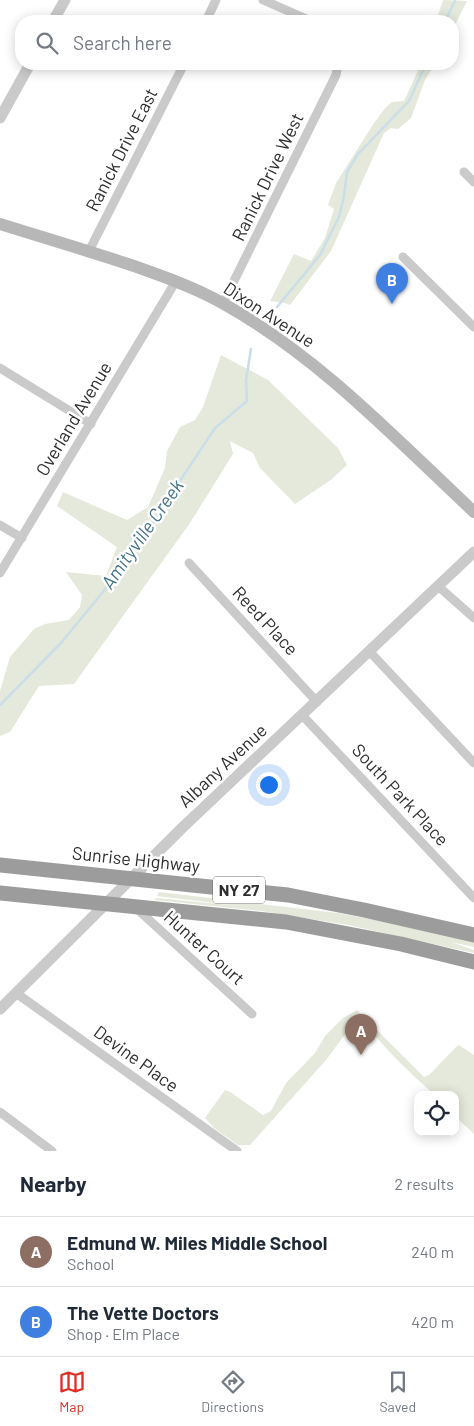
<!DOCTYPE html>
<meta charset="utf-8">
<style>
body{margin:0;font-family:Barlow,sans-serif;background:#f6f6f7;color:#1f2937}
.controls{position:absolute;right:15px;bottom:15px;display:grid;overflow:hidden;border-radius:10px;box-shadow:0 2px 12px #0003}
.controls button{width:45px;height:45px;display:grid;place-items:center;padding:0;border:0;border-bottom:1px solid #e0e1e3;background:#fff;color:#1f2937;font:25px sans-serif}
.you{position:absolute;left:268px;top:784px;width:18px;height:18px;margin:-12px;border:4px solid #fff;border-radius:50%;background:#1a73e8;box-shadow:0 0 0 8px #1a73e833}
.badge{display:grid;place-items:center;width:32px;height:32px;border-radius:50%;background:#d93025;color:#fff;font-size:16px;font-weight:700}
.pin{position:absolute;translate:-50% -41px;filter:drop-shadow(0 1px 2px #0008)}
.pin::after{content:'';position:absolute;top:26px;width:18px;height:15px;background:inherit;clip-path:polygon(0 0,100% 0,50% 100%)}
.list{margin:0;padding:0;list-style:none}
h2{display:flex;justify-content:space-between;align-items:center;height:65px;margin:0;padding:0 20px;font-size:21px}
h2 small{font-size:16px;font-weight:400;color:#747a83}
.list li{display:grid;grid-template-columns:32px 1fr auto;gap:15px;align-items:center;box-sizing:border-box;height:70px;padding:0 20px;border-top:1px solid #e0e1e3}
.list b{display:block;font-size:19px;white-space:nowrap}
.list p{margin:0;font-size:16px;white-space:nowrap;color:#747a83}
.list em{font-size:16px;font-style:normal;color:#747a83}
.icon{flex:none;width:28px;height:28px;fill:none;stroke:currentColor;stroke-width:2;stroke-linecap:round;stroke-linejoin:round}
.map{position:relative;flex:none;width:474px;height:1151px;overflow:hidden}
.search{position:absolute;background:#fff;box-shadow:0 2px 12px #0003;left:15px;right:15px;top:15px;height:55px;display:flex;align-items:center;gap:12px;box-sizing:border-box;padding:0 18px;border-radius:20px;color:#747a83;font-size:19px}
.sheet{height:205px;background:#fff}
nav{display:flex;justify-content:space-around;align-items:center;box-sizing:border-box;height:70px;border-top:1px solid #e0e1e3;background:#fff;font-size:14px;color:#747a83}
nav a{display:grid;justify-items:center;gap:2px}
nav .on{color:#d93025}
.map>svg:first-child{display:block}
</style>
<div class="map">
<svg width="474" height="1151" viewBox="0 0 474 1151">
<rect width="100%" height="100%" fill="#fff"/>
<g fill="#e4e9db">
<path d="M 443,0 L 467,1 L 453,29 L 453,21 L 436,21 Z"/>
<path d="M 421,64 L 435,64 L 425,80 L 411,118 L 398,129 L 391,128 L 384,133 L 331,251 L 290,305 L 285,303 L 270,301 L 294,254 L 311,261 L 325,238 L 334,209 L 328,205 L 336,183 L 374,123 L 386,107 L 392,102 L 404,101 Z"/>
<path d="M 221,355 L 268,380 L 338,448 L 347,465 L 332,479 L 295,504 L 260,468 L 253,453 L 230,441 L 233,454 L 190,523 L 74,684 L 39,686 L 10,732 L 0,736 L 0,691 L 10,657 L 34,629 L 45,624 L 69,620 L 80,607 L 82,595 L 66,572 L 106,576 L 117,547 L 57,506 L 63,492 L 127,520 L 148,507 L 165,468 L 167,451 L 180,427 L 195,420 L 203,407 Z"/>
<path d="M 159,892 L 338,913 L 392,923 L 474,942 L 474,947 L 451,942 L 474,950 L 474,953 L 348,925 L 261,911 L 154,900 L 157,898 L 240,906 L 157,896 Z"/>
<path d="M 357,1010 L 424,1077 L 429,1075 L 456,1047 L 459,1045 L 474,1055 L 474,1134 L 455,1116 L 455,1095 L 435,1095 C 413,1076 392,1056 373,1033 C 368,1027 366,1020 358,1017 L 326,1060 L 250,1145 L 238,1145 L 214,1128 L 205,1118 L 225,1090 L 230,1092 L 263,1115 L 271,1111 L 286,1083 L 315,1053 L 325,1036 L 343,1018 Z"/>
</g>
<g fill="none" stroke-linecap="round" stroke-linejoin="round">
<g stroke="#c9dee8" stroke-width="2.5">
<path d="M 445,21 L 455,1"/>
<path d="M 277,307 L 320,255 L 339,217 L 344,196 L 347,172 L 358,154 L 409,101 L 426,64"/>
<path d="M 0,705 L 61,643 L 121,570 L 215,428 L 247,401 L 246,380 L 251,349"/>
</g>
<g stroke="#cacaca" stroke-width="9">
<path d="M 263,0 L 311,21"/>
<path d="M 206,21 L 216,0"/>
<path d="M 464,172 L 474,182"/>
<path d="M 89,251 L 184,64"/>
<path d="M 403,257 L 474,327"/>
<path d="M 223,303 L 336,75 L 338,64"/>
<path d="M 0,368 L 91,424"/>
<path d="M 0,525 L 22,538"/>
<path d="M 189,563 L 317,702"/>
<path d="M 0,573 L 176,281"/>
<path d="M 439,587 L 474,618"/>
<path d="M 370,652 L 474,763"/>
<path d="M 302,715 L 474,898"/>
<path d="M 136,908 L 252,1014"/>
<path d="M 16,993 L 237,1151"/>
<path d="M 0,1112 L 52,1151"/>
</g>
<g stroke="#cacaca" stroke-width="11">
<path d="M 53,21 L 65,0"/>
<path d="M 0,118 L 30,64"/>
<path d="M 0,1009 L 182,828 L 474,552"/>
</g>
<path stroke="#b7b7b7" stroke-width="12" d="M 0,224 C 45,238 89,251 134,266 C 165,277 196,288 224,304 C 319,357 395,438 474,512"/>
<g stroke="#9c9c9c" stroke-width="15">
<path d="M 0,865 L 288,895 L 364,910 L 474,935"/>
<path d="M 0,893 L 286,922 L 401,944 L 474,962"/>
</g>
</g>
<g text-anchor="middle" stroke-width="5" stroke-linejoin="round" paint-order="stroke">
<rect fill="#fff" stroke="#6c6c6c" stroke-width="1" x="213" y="876.5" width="52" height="27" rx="4"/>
<g font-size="16" font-weight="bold" fill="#2d2d2d">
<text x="239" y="896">NY 27</text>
</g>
<g font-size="18" fill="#2d2d2d" stroke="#fff">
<text transform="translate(122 150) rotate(-63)" y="6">Ranick Drive East</text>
<text transform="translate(268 177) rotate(-64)" y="6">Ranick Drive West</text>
<text transform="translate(269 315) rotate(33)" y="6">Dixon Avenue</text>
<text transform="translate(74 419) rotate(-59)" y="6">Overland Avenue</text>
<text transform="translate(265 621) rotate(47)" y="6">Reed Place</text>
<text transform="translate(223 766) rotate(-43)" y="6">Albany Avenue</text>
<text transform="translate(400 795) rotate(47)" y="6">South Park Place</text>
<text transform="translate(136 860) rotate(6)" y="6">Sunrise Highway</text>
<text transform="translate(204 948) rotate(42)" y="6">Hunter Court</text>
<text transform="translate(136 1059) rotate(36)" y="6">Devine Place</text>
</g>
<g font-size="19" font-style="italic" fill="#417188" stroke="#fff">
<text transform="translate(142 534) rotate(-55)" y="7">Amityville Creek</text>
</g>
</g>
</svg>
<div class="controls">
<button><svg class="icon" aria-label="locate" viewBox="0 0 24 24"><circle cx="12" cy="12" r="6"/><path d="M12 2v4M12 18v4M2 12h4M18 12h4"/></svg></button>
</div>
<div class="you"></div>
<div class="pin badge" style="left:361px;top:1055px;background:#8d6e63">A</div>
<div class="pin badge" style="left:392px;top:304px;background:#3f7fe0">B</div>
<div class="search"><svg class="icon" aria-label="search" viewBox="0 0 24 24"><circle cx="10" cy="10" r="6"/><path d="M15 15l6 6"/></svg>Search here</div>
</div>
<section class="sheet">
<h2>Nearby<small>2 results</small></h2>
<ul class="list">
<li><span class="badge" style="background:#8d6e63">A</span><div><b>Edmund W. Miles Middle School</b><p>School</p></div><em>240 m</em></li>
<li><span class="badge" style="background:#3f7fe0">B</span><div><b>The Vette Doctors</b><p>Shop · Elm Place</p></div><em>420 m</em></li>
</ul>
</section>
<nav>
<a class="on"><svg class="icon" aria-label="map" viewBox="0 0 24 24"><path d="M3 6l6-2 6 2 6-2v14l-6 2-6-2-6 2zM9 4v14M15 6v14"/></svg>Map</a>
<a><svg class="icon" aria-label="directions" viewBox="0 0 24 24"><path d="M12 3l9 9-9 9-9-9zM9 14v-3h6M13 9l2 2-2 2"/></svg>Directions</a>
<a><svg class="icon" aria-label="saved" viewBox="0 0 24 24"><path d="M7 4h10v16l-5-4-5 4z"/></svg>Saved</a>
</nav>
